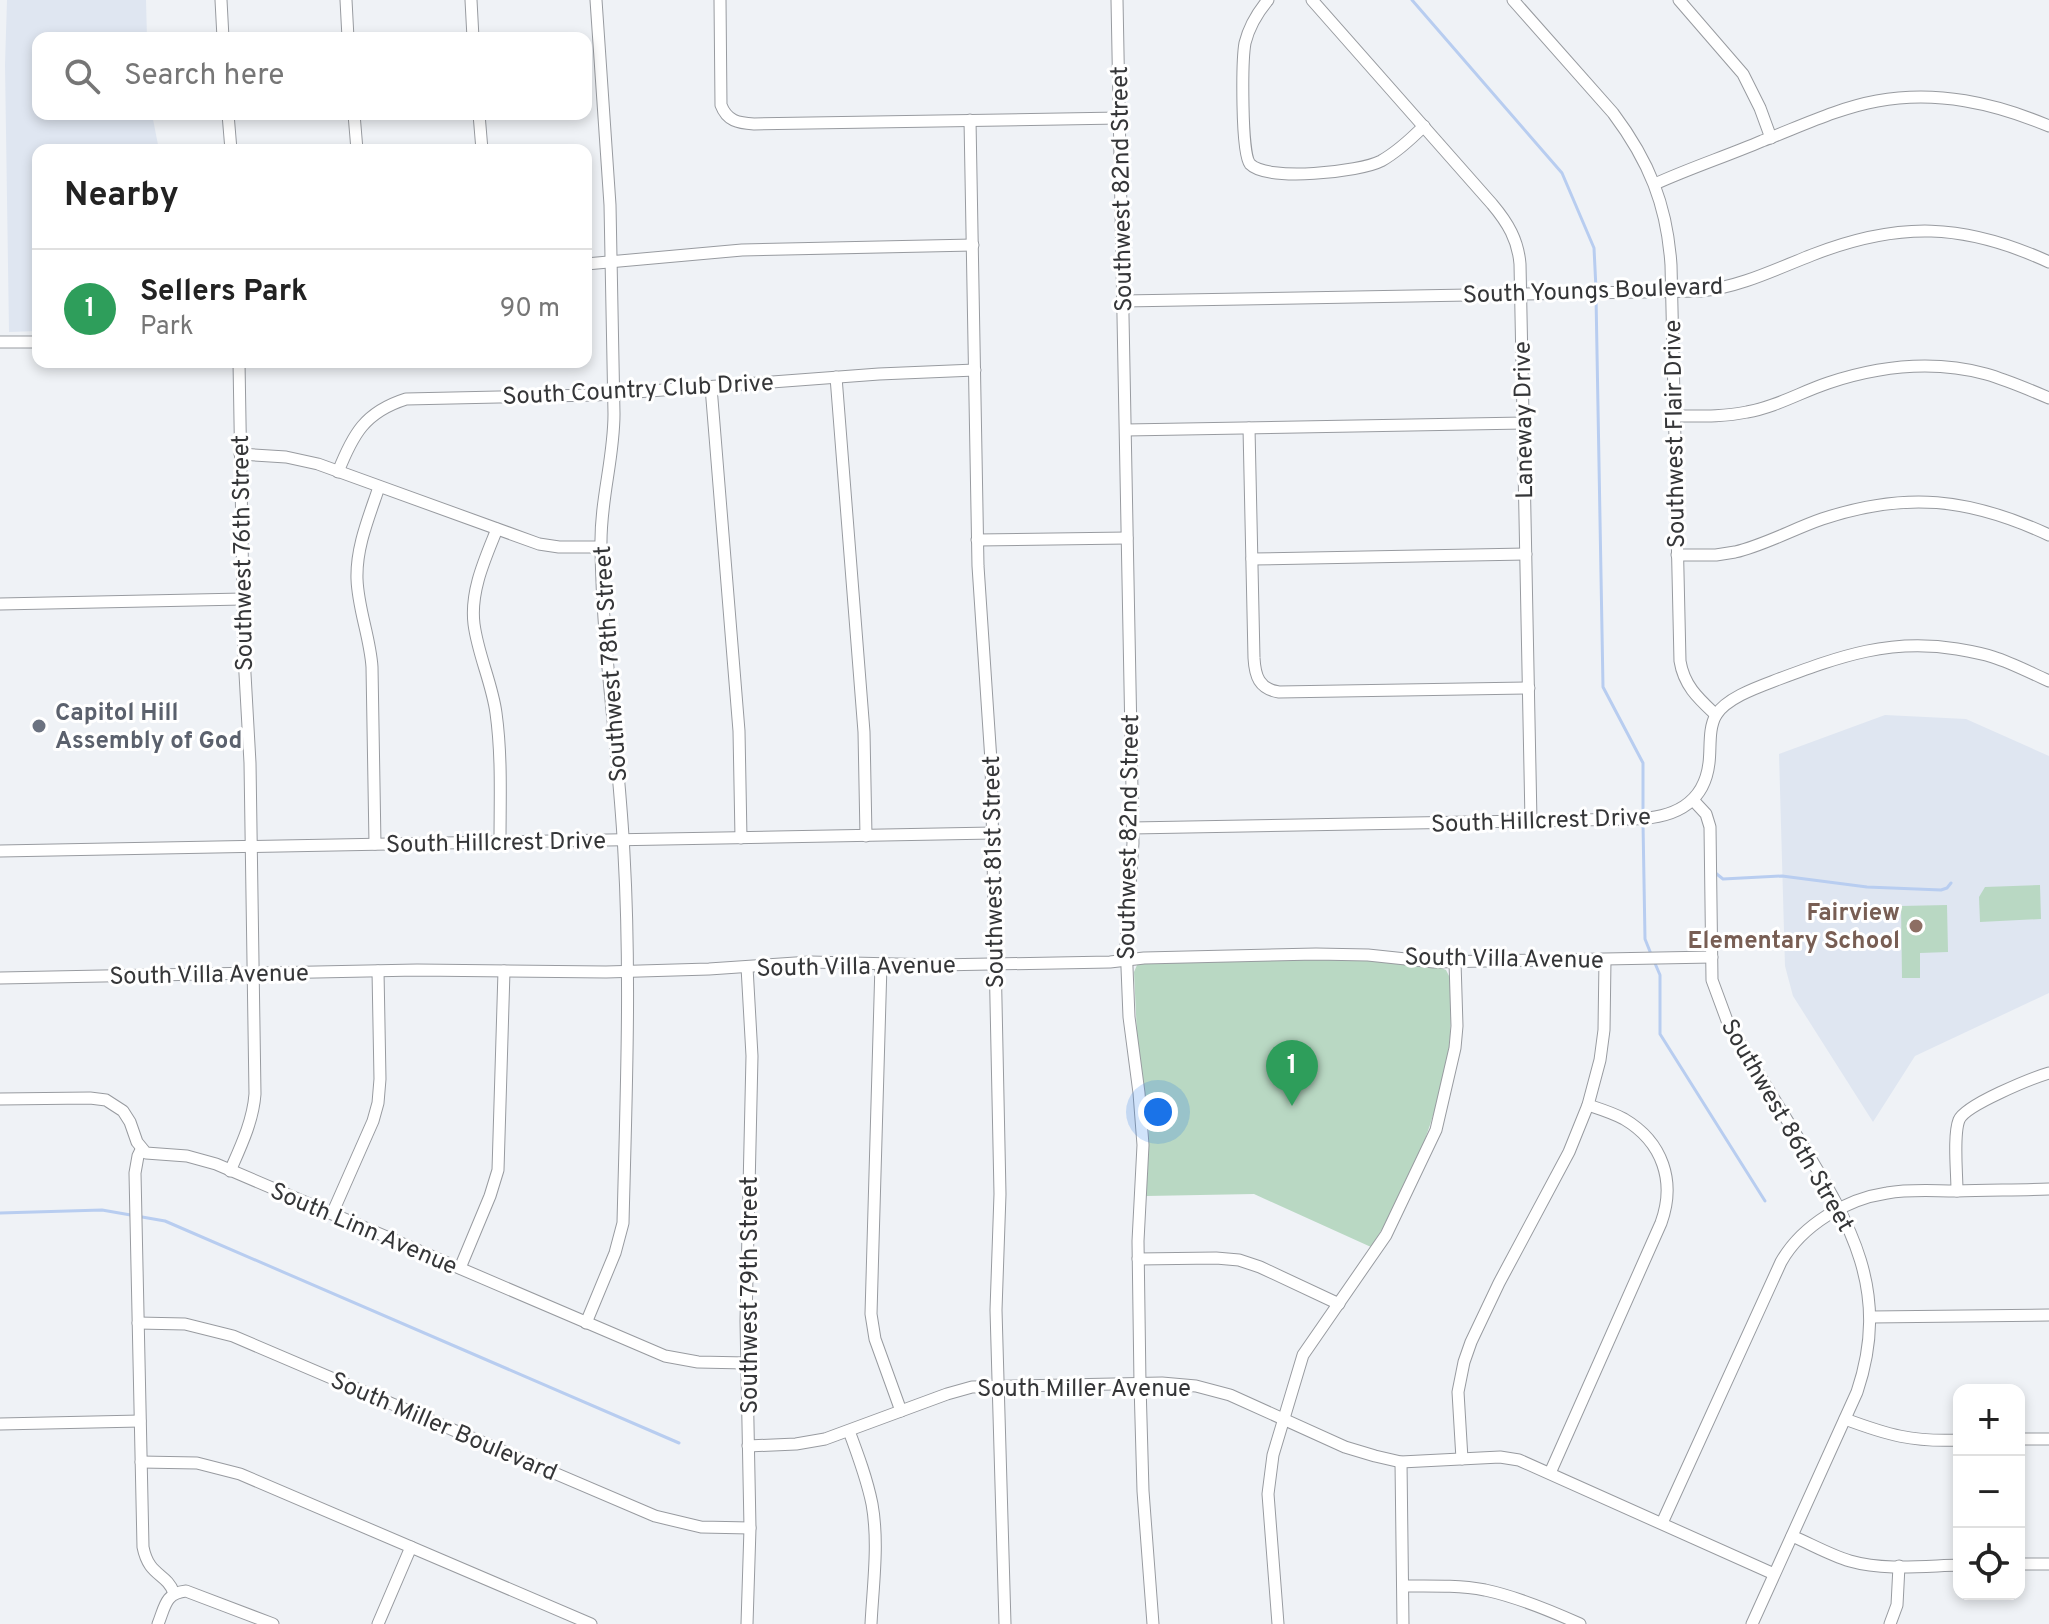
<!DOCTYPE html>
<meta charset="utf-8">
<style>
body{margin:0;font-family:Overpass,sans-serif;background:#f2f2f2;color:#222}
.controls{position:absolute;right:24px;bottom:24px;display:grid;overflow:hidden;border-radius:16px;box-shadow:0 4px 12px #0003}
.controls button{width:72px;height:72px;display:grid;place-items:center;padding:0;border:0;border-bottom:2px solid #e0e0e0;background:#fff;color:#222;font:40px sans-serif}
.you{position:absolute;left:1158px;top:1112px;width:28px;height:28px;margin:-20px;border:6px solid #fff;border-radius:50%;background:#1a73e8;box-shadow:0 0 0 12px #1a73e833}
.badge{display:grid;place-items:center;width:52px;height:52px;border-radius:50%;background:#0b8043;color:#fff;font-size:26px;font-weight:700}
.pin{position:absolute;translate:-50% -66px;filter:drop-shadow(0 2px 4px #0008)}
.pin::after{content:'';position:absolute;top:42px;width:28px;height:24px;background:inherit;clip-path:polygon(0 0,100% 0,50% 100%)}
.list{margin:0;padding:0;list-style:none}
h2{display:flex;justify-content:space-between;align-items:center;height:104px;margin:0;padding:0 32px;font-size:34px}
h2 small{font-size:26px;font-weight:400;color:#767676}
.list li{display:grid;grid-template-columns:52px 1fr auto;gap:24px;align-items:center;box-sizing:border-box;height:120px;padding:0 32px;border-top:2px solid #e0e0e0}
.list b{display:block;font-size:30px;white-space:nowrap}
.list p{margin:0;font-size:26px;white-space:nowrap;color:#767676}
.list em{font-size:26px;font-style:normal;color:#767676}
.icon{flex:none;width:44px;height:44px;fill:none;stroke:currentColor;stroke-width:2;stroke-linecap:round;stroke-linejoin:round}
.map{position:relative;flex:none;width:2049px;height:1624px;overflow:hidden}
.search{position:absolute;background:#fff;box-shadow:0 4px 12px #0003;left:32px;top:32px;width:560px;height:88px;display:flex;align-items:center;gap:20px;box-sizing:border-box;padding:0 28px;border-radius:16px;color:#767676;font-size:30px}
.panel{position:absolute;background:#fff;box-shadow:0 4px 12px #0003;left:32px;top:144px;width:560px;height:224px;border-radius:16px}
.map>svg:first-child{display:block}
</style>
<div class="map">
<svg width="2049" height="1624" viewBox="0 0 2049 1624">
<rect width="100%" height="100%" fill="#eff2f6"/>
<g fill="#dfe6f1">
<path d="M 7,0 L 146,0 L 147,38 L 38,38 L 38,114 L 152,114 L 159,150 L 38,150 L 38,331 L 9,332 L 5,65 Z"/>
<path d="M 1885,715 L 1966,719 L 2049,756 L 2049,993 L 1915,1056 L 1873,1122 L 1793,996 L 1785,966 L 1779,754 Z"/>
</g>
<g fill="#b9d8c3">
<path d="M 2040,885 L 2041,919 L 1980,922 L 1979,897 L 1985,887 Z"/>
<path d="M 1947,905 L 1948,952 L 1920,953 L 1920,978 L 1902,978 L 1901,906 Z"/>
<path d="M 1322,959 L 1361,960 L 1441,968 L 1446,970 L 1450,978 C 1450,1001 1452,1024 1449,1047 C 1438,1118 1410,1187 1371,1247 L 1254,1194 L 1146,1196 L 1149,1124 L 1137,1035 L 1134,972 L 1137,965 L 1145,962 Z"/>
</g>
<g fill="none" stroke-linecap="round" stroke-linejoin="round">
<g stroke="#b8cdf0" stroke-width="3">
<path d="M 1412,0 L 1562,173 L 1594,248 L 1596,289"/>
<path d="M 1596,296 L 1603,687 L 1643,763 L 1643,815"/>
<path d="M 1643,823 L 1645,939 L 1651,954"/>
<path d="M 1713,871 L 1723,879 L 1782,876 L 1867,887 L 1941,890 L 1947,888 L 1951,883"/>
<path d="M 1654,961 L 1660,975 L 1660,1034 L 1765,1201"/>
<path d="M 0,1213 L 102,1210 L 165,1221 L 679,1443"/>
</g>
<defs>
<g id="street">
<path d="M 221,0 L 223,38"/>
<path d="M 346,0 L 348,38"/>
<path d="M 471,0 L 473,38"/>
<path d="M 720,0 L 721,105 C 727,121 738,123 754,124 L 1120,118"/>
<path d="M 1117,0 L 1133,843 L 1126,943 L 1129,1017 L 1139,1093 L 1143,1145 L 1138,1241 L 1140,1384 L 1143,1491 L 1153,1624"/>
<path d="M 1268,0 C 1258,12 1249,27 1245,43 C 1242,60 1241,153 1250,164 C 1267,182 1360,172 1381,161 C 1397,152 1411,139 1424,126"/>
<path d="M 1312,0 L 1492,204 C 1508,223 1518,240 1520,264 L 1531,821"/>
<path d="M 1513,0 L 1613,113 C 1649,161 1667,205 1671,265 L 1680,661 C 1684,686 1699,699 1716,715"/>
<path d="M 1679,0 L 1743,74 L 1760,108 L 1771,138"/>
<path d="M 228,114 L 231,150"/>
<path d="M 354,114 L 357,150"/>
<path d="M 479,114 L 482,150"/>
<path d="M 970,120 L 978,566 L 991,761 L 1000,1194 L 996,1310 L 1005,1624"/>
<path d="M 1655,184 C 1690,168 1727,156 1762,141 C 1799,127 1838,108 1877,101 C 1937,90 1994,103 2049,126"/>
<path d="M 586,264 L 742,250 L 973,245"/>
<path d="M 1123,301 L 1701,291 C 1740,287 1776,269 1812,255 C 1899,221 1964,223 2049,262"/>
<path d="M 0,342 L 38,342"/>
<path d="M 836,377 L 864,732 L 866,836"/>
<path d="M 711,387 L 739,731 L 741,838"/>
<path d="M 1674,416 C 1698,416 1723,417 1747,412 C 1776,407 1801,392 1828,383 C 1879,366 1934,360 1986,374 C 2007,380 2028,389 2049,398"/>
<path d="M 1249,428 L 1254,658 C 1255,676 1259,689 1279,692 L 1529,688"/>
<path d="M 1126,430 L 1524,423"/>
<path d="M 240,454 L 286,457 L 318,464 L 539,544 L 559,547 L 601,547"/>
<path d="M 338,472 C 353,434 365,412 406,399 L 596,395 L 879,374 L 975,370"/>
<path d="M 497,529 C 485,559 470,591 474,624 C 478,655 492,683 496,713 C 502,756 500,800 500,842"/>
<path d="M 977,540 L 1127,538"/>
<path d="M 1677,555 L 1716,555 L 1735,552 C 1765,545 1793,529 1822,519 C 1906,491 1969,498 2049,535"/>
<path d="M 1252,559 L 1526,554"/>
<path d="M 0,604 L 243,599"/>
<path d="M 1693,800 L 1706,814 L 1710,827 L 1712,980 L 1729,1026 C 1753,1064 1776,1103 1800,1141 C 1851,1225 1891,1291 1857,1392 L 1752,1624"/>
<path d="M 1132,828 L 1634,819 C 1672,818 1704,805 1709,763 C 1711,748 1708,729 1716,715 C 1727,697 1761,686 1779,679 C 1841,656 1890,638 1957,649 C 1969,651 1981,653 1993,657 C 2012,663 2031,673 2049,681"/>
<path d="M 375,844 L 372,667 C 370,637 358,609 357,579 C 356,547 369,517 379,487"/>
<path d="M 0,851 L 993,833"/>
<path d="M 881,964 L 871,1314 L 875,1339 L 901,1411"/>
<path d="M 0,978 L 417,970 L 606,972 L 709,969 L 810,962 L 937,965 L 1110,962 L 1144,958 L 1316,954 L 1368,955 L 1434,962 L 1712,957"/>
<path d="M 0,1099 L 90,1098 L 106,1100 L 123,1111 L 130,1122 L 137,1142 L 146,1153 L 187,1156 L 216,1164 L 665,1356 L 698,1362 L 746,1363"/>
<path d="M 141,1150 L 138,1156 L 135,1173 L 143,1547 C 149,1577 166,1572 174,1593"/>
<path d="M 230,1171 C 241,1146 253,1121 255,1094 L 250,763 L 244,656 L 239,362"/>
<path d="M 1957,1191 C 1957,1173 1953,1135 1959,1120 C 1965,1105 2032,1078 2049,1073"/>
<path d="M 332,1214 L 373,1121 L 378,1103 L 380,1079 L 378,971"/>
<path d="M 1138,1259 L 1216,1258 L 1239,1260 L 1260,1267 L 1339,1304"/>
<path d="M 460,1268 L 490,1196 L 498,1170 L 504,971"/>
<path d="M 1871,1317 L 2049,1315"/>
<path d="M 138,1323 L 185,1324 L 233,1336 L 655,1516 L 701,1527 L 750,1528"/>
<path d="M 586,1323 L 615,1253 L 623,1223 C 626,1100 631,977 624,854 C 619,751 602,649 601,546 C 600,500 614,459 614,414 L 610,205 L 596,0"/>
<path d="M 1845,1419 C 1888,1435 1912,1442 1959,1440"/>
<path d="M 0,1424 L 140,1421"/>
<path d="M 849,1431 C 858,1455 867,1479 872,1504 C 879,1543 873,1585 871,1624"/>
<path d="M 2019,1439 L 2049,1439"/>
<path d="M 748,1446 L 796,1444 L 825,1439 L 947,1394 L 972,1387 L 1162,1383 L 1196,1386 L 1230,1395 L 1345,1447 L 1375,1456 L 1401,1462 L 1500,1457 L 1519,1460 L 1774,1574"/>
<path d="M 1462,1459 L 1458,1392 L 1464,1362 L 1471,1342 L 1499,1283 L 1569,1152 L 1588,1105 L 1600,1060 L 1604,1030 L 1605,960"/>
<path d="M 141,1462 L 197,1463 L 240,1474 L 591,1624"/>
<path d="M 1401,1462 L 1403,1624"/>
<path d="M 1550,1473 L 1661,1223 C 1676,1182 1663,1142 1624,1119 C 1613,1113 1600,1109 1588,1105"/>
<path d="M 1662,1523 L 1781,1262 C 1802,1225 1846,1199 1887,1193 C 1910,1189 1933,1191 1956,1191 C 1987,1190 2018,1190 2049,1189"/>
<path d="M 1792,1536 C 1811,1544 1830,1555 1850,1561 C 1885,1571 1924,1566 1959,1565"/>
<path d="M 2019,1564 L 2049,1564"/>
<path d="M 1403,1586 C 1430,1586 1458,1585 1485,1590 C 1518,1597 1549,1610 1580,1624"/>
<path d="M 158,1624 C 165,1607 165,1593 186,1591 L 273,1624"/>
<path d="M 378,1624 L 411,1547"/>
<path d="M 747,1624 L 750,1528 L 746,1321 L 752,1056 L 747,967"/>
<path d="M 1278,1624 L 1268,1494 L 1273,1455 L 1303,1355 L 1386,1235 L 1436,1130 L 1455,1048 L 1457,1026 L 1455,962"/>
<path d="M 1890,1624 L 1897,1605 L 1899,1566"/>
</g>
</defs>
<use href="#street" stroke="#989ba0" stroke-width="13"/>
<use href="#street" stroke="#fff" stroke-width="11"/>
</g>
<circle fill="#6b7280" stroke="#fff" stroke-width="3" cx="39" cy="726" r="8"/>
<circle fill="#8d6e63" stroke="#fff" stroke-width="3" cx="1916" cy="926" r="8"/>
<g text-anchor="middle" stroke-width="6" stroke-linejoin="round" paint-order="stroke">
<g font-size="24" fill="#353638" stroke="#fff">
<text transform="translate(1121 189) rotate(-91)" y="8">Southwest 82nd Street</text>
<text transform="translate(1593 290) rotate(-2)" y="8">South Youngs Boulevard</text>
<text transform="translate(638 389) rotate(-3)" y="8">South Country Club Drive</text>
<text transform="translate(1523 420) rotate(-91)" y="8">Laneway Drive</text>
<text transform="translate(1674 434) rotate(-91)" y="8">Southwest Flair Drive</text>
<text transform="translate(242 553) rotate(-91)" y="8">Southwest 76th Street</text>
<text transform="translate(610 664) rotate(-94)" y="8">Southwest 78th Street</text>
<text transform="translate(1541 820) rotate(-2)" y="8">South Hillcrest Drive</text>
<text transform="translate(1128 837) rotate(-89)" y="8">Southwest 82nd Street</text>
<text transform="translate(496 842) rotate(-1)" y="8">South Hillcrest Drive</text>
<text transform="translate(993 872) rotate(-91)" y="8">Southwest 81st Street</text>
<text transform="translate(1504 958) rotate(1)" y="8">South Villa Avenue</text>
<text transform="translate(856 966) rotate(-1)" y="8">South Villa Avenue</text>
<text transform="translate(209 974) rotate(-1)" y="8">South Villa Avenue</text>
<text transform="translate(1788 1125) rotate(60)" y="8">Southwest 86th Street</text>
<text transform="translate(364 1228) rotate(23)" y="8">South Linn Avenue</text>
<text transform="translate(749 1295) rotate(-90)" y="8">Southwest 79th Street</text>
<text x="1084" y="1396">South Miller Avenue</text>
<text transform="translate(444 1426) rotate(23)" y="8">South Miller Boulevard</text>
</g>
<g font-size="24" font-weight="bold" fill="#5b616d" stroke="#fff" text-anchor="start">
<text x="55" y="720">Capitol Hill<tspan x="55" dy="28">Assembly of God</tspan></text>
</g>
<g font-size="24" font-weight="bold" fill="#785e54" stroke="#fff" text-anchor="end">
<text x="1900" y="920">Fairview<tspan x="1900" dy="28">Elementary School</tspan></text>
</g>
</g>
</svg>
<div class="controls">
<button>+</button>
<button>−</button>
<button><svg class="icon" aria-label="locate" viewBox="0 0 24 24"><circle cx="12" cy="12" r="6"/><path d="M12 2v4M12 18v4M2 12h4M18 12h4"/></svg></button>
</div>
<div class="you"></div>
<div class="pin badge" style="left:1292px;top:1106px;background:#2e9e5b">1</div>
<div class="search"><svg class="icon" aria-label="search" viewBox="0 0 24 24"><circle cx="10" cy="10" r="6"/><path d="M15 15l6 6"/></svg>Search here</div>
<section class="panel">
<h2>Nearby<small></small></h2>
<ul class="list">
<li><span class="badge" style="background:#2e9e5b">1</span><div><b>Sellers Park</b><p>Park</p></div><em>90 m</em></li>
</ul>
</section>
</div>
